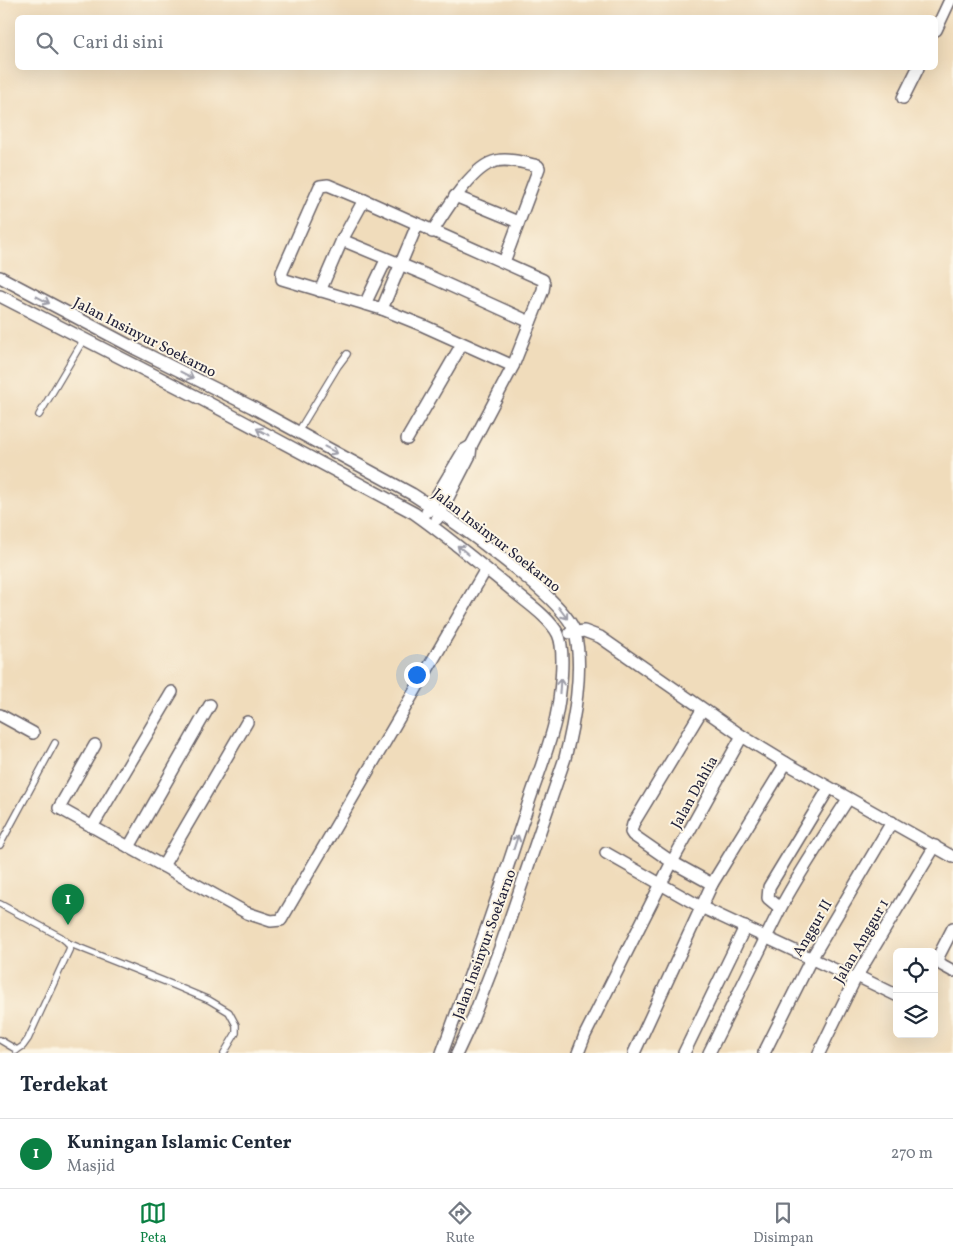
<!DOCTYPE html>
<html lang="id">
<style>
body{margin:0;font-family:Vollkorn,serif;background:#f6f6f7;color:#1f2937}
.controls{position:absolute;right:15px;bottom:15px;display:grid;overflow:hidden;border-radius:8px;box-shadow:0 5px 20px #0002}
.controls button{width:45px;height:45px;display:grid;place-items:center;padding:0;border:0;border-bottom:1px solid #e0e1e3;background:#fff;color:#1f2937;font:25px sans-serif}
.you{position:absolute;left:416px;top:674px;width:18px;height:18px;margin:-12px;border:4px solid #fff;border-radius:50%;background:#1a73e8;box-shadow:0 0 0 8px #1a73e833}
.badge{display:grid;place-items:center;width:32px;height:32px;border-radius:50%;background:#0b8043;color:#fff;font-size:16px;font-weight:700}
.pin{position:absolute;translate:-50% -41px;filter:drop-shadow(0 1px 2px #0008)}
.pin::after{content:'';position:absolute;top:26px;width:18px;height:15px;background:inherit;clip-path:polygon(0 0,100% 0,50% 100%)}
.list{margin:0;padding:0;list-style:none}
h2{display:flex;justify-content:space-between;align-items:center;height:65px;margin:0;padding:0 20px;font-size:21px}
h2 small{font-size:16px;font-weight:400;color:#747a83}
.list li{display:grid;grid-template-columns:32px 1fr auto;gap:15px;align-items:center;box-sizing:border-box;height:70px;padding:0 20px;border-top:1px solid #e0e1e3}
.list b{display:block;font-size:19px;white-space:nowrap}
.list p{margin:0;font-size:16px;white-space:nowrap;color:#747a83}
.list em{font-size:16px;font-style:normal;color:#747a83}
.icon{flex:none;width:28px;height:28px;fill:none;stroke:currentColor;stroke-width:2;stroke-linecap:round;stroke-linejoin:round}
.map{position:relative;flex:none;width:953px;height:1053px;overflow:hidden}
.search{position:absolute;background:#fff;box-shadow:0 5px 20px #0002;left:15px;right:15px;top:15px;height:55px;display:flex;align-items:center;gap:12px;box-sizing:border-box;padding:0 18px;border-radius:8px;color:#747a83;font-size:19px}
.sheet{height:135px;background:#fff}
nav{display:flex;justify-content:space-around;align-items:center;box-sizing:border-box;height:70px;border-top:1px solid #e0e1e3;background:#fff;font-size:14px;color:#747a83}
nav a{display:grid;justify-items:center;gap:2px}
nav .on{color:#0b8043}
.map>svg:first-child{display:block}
</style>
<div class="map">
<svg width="953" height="1053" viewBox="0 0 953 1053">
<rect width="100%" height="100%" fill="#fcf5e5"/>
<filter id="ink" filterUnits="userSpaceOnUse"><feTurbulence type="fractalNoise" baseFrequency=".02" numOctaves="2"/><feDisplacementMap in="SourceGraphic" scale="10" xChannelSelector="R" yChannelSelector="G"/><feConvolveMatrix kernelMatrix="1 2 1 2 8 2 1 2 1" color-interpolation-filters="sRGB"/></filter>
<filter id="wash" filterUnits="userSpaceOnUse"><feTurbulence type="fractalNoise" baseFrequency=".0096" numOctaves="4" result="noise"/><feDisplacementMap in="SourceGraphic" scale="20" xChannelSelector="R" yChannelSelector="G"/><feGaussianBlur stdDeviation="1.12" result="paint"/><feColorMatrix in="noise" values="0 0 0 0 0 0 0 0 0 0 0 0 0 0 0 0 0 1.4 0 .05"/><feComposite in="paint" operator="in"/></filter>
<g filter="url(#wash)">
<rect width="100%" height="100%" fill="#f0dcbb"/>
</g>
<g filter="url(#ink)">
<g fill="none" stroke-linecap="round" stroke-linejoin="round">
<defs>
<g id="lane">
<path d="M 39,415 L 84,339"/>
<path d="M 298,432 L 338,366 L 347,354"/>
<path d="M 0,845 L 55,743"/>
<path d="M 0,904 L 61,937 L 68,943 L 70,948 L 28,1039 L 23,1046 L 17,1050"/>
<path d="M 68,943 L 171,984 L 209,1000 L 229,1012 L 236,1025 L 236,1033 L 224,1053"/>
<path d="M 0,1040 L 17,1050 L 16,1051"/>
</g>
<g id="street">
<path d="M 936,30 L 950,0"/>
<path d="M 903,98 L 918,68"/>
<path d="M 455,196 L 518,222"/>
<path d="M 364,200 L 328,185 L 320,186 L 282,272 L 282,279 L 382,309 L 424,326 L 513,366"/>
<path d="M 432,232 C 445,212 472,166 496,161 C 509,158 525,163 538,166 L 539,168 L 504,262"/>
<path d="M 342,240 L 431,277 L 530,322"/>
<path d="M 0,277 L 136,349 L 252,407 L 412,494 C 445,515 567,599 575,633 C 584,668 574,723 565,758 L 500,948 L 471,1023 L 457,1053"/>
<path d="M 320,291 L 342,240 L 364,200 L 543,280 L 544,284 L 543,290 L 513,366 L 471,446 L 470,455 L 437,519"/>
<path d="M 0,296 L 203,400 L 414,513 C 448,537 480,564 512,590 C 526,602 550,618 558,634 C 566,651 560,698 556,717 C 549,750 535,781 525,814 C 499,894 471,974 442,1053"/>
<path d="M 365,304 L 386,260"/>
<path d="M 382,309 L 417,225"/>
<path d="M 407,439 L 462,344"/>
<path d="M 427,512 L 464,450 L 471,446"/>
<path d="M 570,633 L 584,631 L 600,637 L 742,736 L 786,763 L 953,857"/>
<path d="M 702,710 L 633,824 L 631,832 L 633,835 L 672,862 L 712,884"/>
<path d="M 0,715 L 33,733"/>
<path d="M 95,745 L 59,808 L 247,913 L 271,921 L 281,920 L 486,569"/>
<path d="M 92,827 L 172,692"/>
<path d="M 129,847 L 210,705"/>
<path d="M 606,853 L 701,907 L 855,979"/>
<path d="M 163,866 L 247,722"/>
<path d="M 780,908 L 768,898 L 769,887 L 829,788"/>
<path d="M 953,928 L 937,959 L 942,965 L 953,971"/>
<path d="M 857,976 L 896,995"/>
<path d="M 578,1053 L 585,1035 L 672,862 L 742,736"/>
<path d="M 634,1053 L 712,884 L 786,763"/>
<path d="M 684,1053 L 745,927"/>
<path d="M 709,1053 C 733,1005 756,957 780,909 C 800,871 825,835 848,799"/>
<path d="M 764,1053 L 811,959 L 892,822"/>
<path d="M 819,1053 L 855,979 L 935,846"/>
</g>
</defs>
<use href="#lane" stroke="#6a6368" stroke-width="8"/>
<use href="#street" stroke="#6a6368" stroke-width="14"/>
<use href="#lane" stroke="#fff" stroke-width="5.5"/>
<use href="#street" stroke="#fff" stroke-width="11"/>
</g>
<defs><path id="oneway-shaft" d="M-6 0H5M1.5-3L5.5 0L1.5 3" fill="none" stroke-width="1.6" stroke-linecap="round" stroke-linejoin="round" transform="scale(1.25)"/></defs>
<g stroke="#9c9ca7">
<use href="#oneway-shaft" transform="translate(43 300) rotate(28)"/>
<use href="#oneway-shaft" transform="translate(187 375) rotate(27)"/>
<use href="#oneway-shaft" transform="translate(263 432) rotate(-152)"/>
<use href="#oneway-shaft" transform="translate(331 450) rotate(28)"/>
<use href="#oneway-shaft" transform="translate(463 550) rotate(-141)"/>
<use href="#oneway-shaft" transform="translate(563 613) rotate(53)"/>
<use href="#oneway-shaft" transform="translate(560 686) rotate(-86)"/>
<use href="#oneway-shaft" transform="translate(516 842) rotate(-72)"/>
</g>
</g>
<g text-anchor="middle" stroke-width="4" stroke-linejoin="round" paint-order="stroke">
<g font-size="15" fill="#22223b" stroke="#fcf5e5">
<text transform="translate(145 337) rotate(27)" y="5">Jalan Insinyur Soekarno</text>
<text transform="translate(497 540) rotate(38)" y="5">Jalan Insinyur Soekarno</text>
<text transform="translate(694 792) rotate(-61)" y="5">Jalan Dahlia</text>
<text transform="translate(812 928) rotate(-60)" y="5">Anggur II</text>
<text transform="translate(861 941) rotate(-60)" y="5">Jalan Anggur 1</text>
<text transform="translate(484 944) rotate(-70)" y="5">Jalan Insinyur Soekarno</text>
</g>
</g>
</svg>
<div class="controls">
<button><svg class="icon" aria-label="locate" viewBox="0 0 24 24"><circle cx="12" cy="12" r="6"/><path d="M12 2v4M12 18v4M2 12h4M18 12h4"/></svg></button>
<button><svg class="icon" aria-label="layers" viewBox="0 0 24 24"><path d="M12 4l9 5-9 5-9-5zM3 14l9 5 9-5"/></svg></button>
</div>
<div class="you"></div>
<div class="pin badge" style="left:68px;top:925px">1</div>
<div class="search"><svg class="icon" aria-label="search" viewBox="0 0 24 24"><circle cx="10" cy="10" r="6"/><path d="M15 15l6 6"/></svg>Cari di sini</div>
</div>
<section class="sheet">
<h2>Terdekat<small></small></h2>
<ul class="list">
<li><span class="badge">1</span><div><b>Kuningan Islamic Center</b><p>Masjid</p></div><em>270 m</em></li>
</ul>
</section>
<nav>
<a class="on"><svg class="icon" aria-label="map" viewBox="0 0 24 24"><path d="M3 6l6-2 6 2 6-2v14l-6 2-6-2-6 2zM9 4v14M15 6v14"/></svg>Peta</a>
<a><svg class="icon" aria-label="directions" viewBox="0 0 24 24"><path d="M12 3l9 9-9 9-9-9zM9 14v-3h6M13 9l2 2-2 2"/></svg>Rute</a>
<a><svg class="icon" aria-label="saved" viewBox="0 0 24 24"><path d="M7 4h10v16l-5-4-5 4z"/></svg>Disimpan</a>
</nav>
